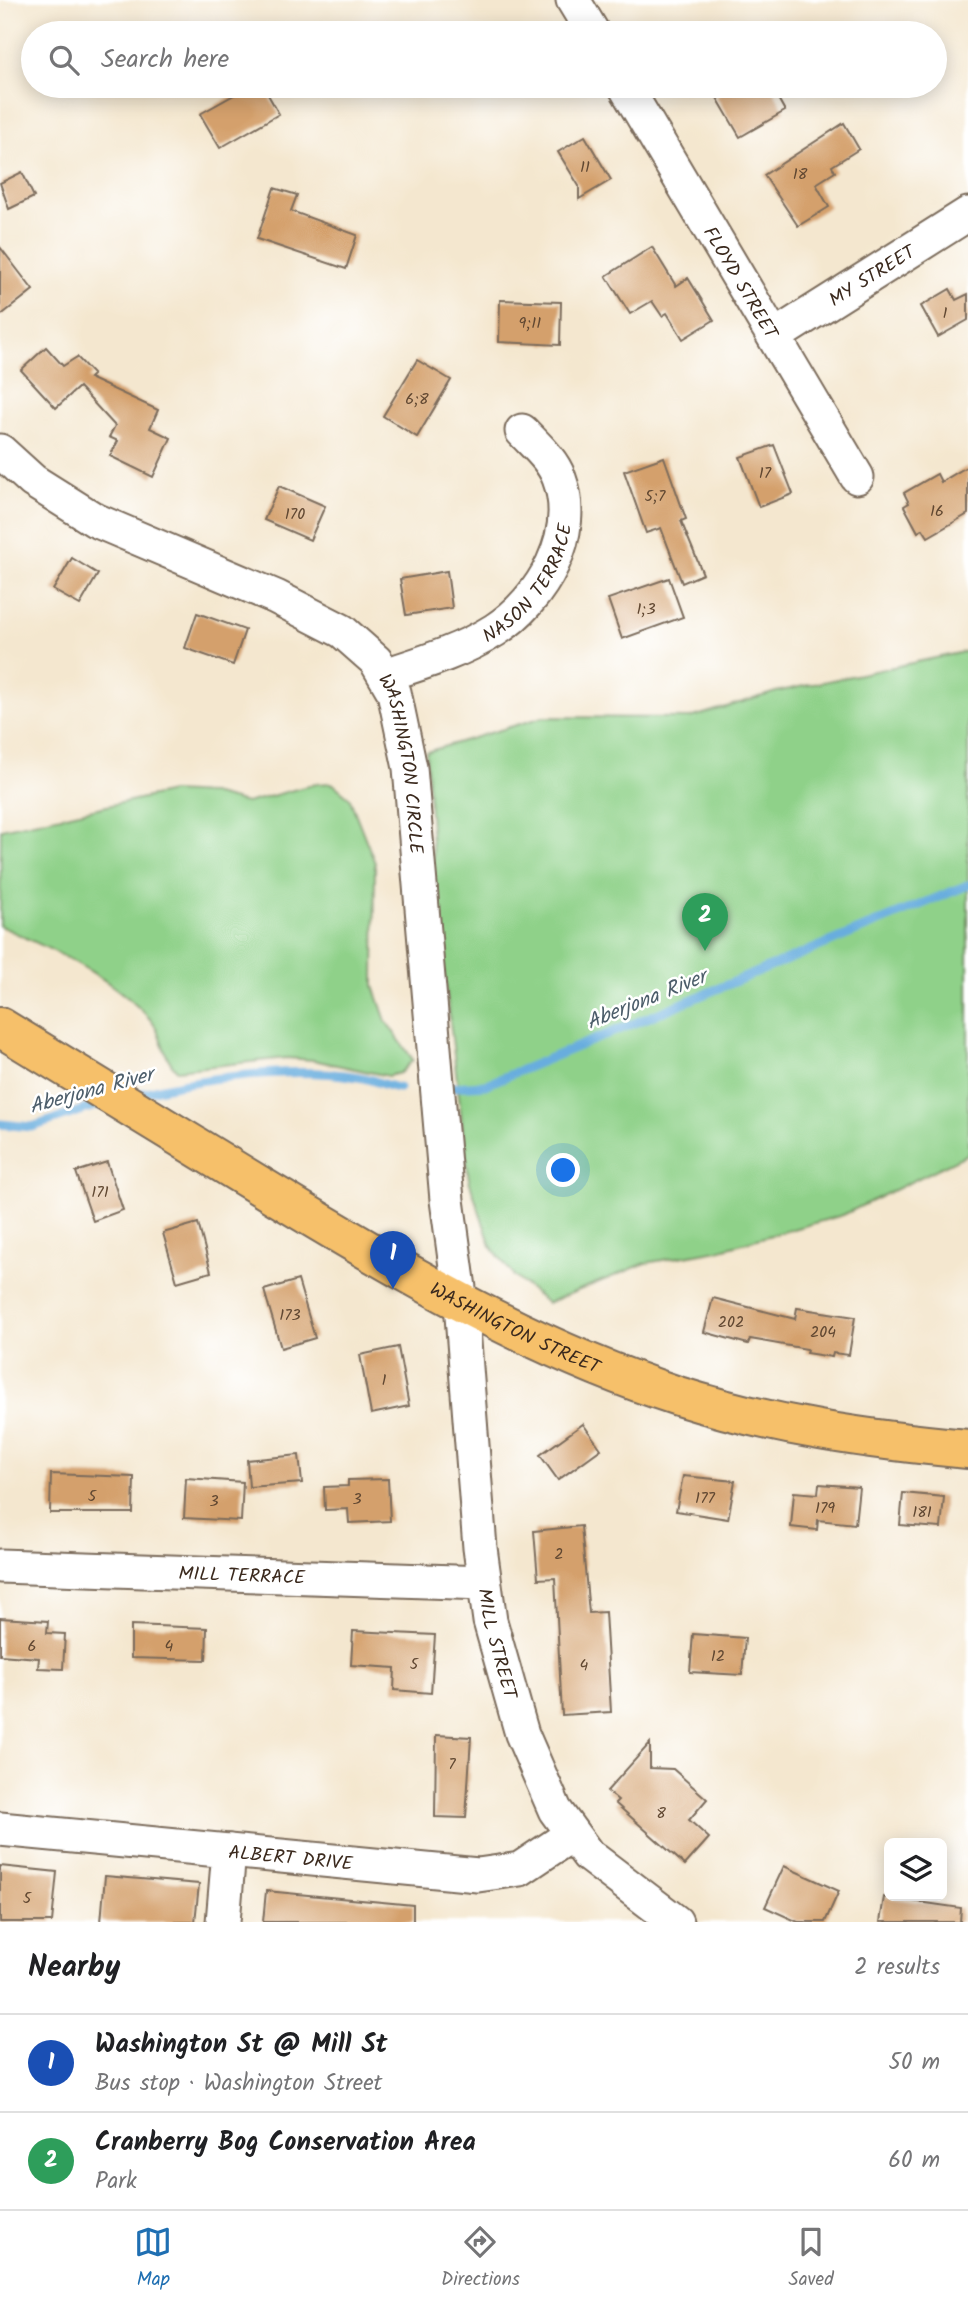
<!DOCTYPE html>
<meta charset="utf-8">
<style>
body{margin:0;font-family:Kalam,sans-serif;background:#f6f6f6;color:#202124}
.controls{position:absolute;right:21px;bottom:21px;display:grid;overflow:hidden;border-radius:10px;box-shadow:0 4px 18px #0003}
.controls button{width:63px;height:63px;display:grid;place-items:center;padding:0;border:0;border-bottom:2px solid #e0e0e0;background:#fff;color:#202124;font:35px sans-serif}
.you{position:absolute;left:564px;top:1171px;width:24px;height:24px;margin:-18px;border:5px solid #fff;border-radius:50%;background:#1a73e8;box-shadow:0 0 0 10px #1a73e833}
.badge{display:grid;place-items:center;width:46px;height:46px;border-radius:50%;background:#1f6fb2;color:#fff;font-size:23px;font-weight:700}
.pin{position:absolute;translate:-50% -58px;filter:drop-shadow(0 2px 4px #0008)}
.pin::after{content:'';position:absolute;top:37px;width:24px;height:21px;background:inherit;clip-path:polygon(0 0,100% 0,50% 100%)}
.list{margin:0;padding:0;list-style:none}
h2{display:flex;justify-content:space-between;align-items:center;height:91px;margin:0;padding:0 28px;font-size:30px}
h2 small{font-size:23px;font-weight:400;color:#757577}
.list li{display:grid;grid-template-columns:46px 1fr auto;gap:21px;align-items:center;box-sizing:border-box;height:98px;padding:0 28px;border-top:2px solid #e0e0e0}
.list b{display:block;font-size:26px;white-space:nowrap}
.list p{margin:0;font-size:23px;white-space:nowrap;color:#757577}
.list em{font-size:23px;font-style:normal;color:#757577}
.icon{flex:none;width:38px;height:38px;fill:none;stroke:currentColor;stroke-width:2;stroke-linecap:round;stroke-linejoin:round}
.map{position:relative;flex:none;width:968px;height:1922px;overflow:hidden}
.search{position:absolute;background:#fff;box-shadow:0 4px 18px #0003;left:21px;right:21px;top:21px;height:77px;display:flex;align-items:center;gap:18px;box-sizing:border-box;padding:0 24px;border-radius:38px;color:#757577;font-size:26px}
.sheet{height:287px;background:#fff}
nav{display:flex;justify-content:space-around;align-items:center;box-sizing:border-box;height:98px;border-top:2px solid #e0e0e0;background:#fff;font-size:19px;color:#757577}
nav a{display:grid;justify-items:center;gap:4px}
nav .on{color:#1f6fb2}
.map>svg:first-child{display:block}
</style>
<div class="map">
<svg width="968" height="1922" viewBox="0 0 968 1922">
<rect width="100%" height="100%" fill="#fff"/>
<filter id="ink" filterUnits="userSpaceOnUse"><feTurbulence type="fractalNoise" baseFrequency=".0143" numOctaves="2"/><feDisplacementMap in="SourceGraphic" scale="14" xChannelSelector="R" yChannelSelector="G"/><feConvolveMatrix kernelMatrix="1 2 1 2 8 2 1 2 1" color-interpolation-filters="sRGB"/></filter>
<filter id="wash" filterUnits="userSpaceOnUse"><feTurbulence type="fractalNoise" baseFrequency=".00686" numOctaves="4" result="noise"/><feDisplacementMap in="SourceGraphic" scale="28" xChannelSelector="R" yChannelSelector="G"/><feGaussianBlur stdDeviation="1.57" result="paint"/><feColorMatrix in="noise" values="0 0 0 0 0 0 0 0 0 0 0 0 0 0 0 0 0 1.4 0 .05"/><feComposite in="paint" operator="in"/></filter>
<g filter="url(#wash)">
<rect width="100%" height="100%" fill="#f4e7cf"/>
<g fill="#8fd189" stroke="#657e54" stroke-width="2">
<path d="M 968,651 L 968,1154 L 843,1215 L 718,1250 L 646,1263 L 547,1303 L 514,1276 L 491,1246 L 469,1180 L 436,905 L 426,752 L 543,717 L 690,718 L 776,692 Z"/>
<path d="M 332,783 L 349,797 L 375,863 L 374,986 L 386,1021 L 413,1060 L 400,1073 L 388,1076 L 313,1060 L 286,1058 L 177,1070 C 161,1056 164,1034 150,1019 C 110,975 53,950 0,926 L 1,829 L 171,792 L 211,794 L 246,803 L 315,784 Z"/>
</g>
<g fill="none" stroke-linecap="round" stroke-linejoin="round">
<g stroke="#67adde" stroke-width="9">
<path d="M 452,1087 L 485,1085 L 968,885"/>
<path d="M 135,1095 C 198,1077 292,1066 358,1077 C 372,1079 385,1086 399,1088"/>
<path d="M 0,1124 L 32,1127 L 104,1103"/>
</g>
</g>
<g id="blocks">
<g fill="#d4a06c">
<path d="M 250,86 L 263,86 L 279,114 L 220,148 L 200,114 Z"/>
<path d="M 715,86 L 771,86 L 785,111 L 740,137 L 716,96 L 720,94 Z"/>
<path d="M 844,123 L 859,149 L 832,166 L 835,172 L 816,184 L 829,207 L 798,226 L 764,175 Z"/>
<path d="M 585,136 L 611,180 L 579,199 L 579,186 L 558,152 Z"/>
<path d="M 22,172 L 34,197 L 9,209 L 0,183 Z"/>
<path d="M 274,188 L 297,195 L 291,211 L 357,235 L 346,269 L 257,239 Z"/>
<path d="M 0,247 L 33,290 L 0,316 Z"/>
<path d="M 652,247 L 676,286 L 688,278 L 714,320 L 683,339 L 667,313 L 662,316 L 652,301 L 630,314 L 606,276 Z"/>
<path d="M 950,289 L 956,300 L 968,294 L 968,320 L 938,337 L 921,306 Z"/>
<path d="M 500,300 L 561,302 L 560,345 L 499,342 Z"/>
<path d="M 46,347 L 63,366 L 77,357 L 93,374 L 89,378 L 158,410 L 150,428 L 171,438 L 153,477 L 110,456 L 118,441 L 109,437 L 115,426 L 79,387 L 56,408 L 21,370 Z"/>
<path d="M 417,360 L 451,380 L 417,437 L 383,416 Z"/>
<path d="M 774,445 L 793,494 L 759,507 L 740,457 Z"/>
<path d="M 664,457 L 686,519 L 681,521 L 703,574 L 682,583 L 661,528 L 646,533 L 624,471 Z"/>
<path d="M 968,466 L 968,514 L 928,537 L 923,529 L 918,532 L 904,506 L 909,503 L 904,493 L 937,474 L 941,482 Z"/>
<path d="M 279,486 L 325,506 L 310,540 L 264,520 Z"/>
<path d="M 72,558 L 98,574 L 80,605 L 53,590 Z"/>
<path d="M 447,571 L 452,608 L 406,615 L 400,579 Z"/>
<path d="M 669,578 L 683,617 L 622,639 L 608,599 Z"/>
<path d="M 197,613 L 245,630 L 233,665 L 185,648 Z"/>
<path d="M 107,1162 L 123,1210 L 93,1221 L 76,1172 Z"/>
<path d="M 198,1223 L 211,1272 L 177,1282 L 163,1233 Z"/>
<path d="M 298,1280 L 315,1338 L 281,1348 L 264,1290 Z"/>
<path d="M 713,1298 L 795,1319 L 797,1308 L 855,1317 L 849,1355 L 833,1353 L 832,1357 L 806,1353 L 807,1349 L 750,1339 L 748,1344 L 704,1332 Z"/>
<path d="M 398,1347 L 409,1406 L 371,1414 L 360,1355 Z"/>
<path d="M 583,1424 L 601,1449 L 558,1480 L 540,1455 Z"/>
<path d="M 299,1455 L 302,1483 L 249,1487 L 247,1460 Z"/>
<path d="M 51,1474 L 134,1477 L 133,1513 L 50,1513 Z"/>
<path d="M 683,1476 L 735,1481 L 728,1519 L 676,1511 Z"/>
<path d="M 186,1478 L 243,1482 L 241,1521 L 184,1518 Z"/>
<path d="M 388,1479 L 390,1521 L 349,1523 L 348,1509 L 325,1510 L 324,1487 L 348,1486 L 348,1480 Z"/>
<path d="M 819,1484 L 859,1487 L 855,1524 L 818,1520 L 817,1530 L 791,1527 L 794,1492 L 818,1494 Z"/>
<path d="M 903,1493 L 944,1497 L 941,1528 L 900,1525 Z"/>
<path d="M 581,1526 L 589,1613 L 605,1612 L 611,1712 L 562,1715 L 555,1578 L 538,1579 L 534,1531 Z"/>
<path d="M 0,1618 L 48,1621 L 47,1633 L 65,1634 L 63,1669 L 38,1668 L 39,1658 L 0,1655 Z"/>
<path d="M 131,1625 L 207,1628 L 206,1660 L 131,1658 Z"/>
<path d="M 353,1631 L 435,1635 L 431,1693 L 394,1690 L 395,1668 L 351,1665 Z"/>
<path d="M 693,1634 L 745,1638 L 742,1675 L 690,1672 Z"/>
<path d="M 436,1735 L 471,1737 L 466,1818 L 435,1817 Z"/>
<path d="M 650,1743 L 650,1768 L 673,1769 L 707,1799 L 689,1820 L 709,1838 L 685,1865 L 615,1803 L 618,1800 L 607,1791 Z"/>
<path d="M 0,1866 L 57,1872 L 52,1922 L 0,1922 Z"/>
<path d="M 784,1866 L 839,1891 L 825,1922 L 798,1922 L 765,1907 Z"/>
<path d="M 105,1876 L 199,1884 L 195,1922 L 101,1922 Z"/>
<path d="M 266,1891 L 413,1905 L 413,1922 L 263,1922 Z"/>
<path d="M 884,1897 L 961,1908 L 960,1922 L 880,1922 Z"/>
</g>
</g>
</g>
<g filter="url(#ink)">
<use href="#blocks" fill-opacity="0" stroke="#7c6c5c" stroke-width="2"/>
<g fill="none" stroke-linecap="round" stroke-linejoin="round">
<defs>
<g id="minor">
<path d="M 573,0 L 593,33"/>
<path id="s1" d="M 625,86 L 857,477"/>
<path id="s2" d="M 775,336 L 968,214"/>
<path id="s3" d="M 0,451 L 33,481 L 95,520 L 276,597 L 342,631 L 376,661 L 394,692 L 410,768 L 447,1200 L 461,1303 L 480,1548 L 490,1621 L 522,1734 L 555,1810 L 588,1855 L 676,1922"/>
<path id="s4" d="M 385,675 C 422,663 462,651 495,630 C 542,600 580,534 559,478 C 552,459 535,445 522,431"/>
<path id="s5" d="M 0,1566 L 484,1583"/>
<path id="s6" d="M 0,1829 L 478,1875 L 520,1869 L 571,1835"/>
<path d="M 223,1922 L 229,1851"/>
</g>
<g id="major">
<path id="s7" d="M 0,1027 C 90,1082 180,1137 270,1192 C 400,1271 533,1349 678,1396 C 773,1426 869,1440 968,1449"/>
</g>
</defs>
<use href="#minor" stroke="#7c6c5c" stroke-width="37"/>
<use href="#major" stroke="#7c6c5c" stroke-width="42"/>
<use href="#minor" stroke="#fff" stroke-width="33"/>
<use href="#major" stroke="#f6c06b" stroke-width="38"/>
</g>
</g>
<g text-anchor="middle" stroke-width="5" stroke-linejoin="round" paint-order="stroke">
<g font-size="16" fill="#614832">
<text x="585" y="172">11</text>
<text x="800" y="179">18</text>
<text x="945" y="318">1</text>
<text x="530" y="328">9;11</text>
<text x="417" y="404">6;8</text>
<text x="765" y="478">17</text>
<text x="655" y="501">5;7</text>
<text x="937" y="516">16</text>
<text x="295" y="519">170</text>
<text x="646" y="614">1;3</text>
<text x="100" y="1197">171</text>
<text x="290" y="1320">173</text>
<text x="731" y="1327">202</text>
<text x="823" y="1337">204</text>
<text x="384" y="1385">1</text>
<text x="92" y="1501">5</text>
<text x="705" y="1503">177</text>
<text x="357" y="1504">3</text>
<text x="214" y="1506">3</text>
<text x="825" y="1513">179</text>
<text x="922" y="1517">181</text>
<text x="559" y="1559">2</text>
<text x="32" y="1651">6</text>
<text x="169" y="1651">4</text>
<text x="718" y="1661">12</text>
<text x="414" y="1669">5</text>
<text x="584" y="1670">4</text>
<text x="452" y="1769">7</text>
<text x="661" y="1818">8</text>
<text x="27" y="1903">5</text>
</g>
<g font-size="19" fill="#3b2a1e" stroke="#fff">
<text dy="7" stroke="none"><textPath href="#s2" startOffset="114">MY STREET</textPath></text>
<text dy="7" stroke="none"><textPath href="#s1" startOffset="228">FLOYD STREET</textPath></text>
<text dy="7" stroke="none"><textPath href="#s4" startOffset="178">NASON TERRACE</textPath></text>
<text dy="7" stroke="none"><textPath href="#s3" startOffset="542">WASHINGTON CIRCLE</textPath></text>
<text dy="7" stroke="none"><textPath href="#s7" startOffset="597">WASHINGTON STREET</textPath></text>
<text dy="7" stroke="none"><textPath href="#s5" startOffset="242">MILL TERRACE</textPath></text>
<text dy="7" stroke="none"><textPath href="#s3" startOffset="1428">MILL STREET</textPath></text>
<text dy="7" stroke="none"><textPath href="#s6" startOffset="292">ALBERT DRIVE</textPath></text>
</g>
<g font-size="21" font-style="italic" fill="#4d5e6b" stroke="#fff">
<text transform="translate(646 999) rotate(-22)" y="7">Aberjona River</text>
<text transform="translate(91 1090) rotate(-15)" y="7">Aberjona River</text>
</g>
</g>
</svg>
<div class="controls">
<button><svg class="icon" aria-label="layers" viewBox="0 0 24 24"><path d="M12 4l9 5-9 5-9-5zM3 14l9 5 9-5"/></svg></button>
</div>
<div class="you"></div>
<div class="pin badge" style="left:393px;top:1289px;background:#1a4fb4">1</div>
<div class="pin badge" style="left:705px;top:951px;background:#2e9e5b">2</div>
<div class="search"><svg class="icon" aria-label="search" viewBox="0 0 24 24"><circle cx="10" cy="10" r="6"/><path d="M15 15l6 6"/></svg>Search here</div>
</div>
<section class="sheet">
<h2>Nearby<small>2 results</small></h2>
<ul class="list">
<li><span class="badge" style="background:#1a4fb4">1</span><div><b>Washington St @ Mill St</b><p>Bus stop · Washington Street</p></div><em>50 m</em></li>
<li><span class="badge" style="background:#2e9e5b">2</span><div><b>Cranberry Bog Conservation Area</b><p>Park</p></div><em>60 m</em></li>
</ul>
</section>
<nav>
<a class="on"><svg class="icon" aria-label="map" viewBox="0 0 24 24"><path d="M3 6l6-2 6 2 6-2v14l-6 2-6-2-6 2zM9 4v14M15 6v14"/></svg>Map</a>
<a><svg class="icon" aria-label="directions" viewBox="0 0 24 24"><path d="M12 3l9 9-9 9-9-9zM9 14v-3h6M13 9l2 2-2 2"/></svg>Directions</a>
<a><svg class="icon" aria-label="saved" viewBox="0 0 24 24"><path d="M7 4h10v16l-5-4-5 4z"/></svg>Saved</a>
</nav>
